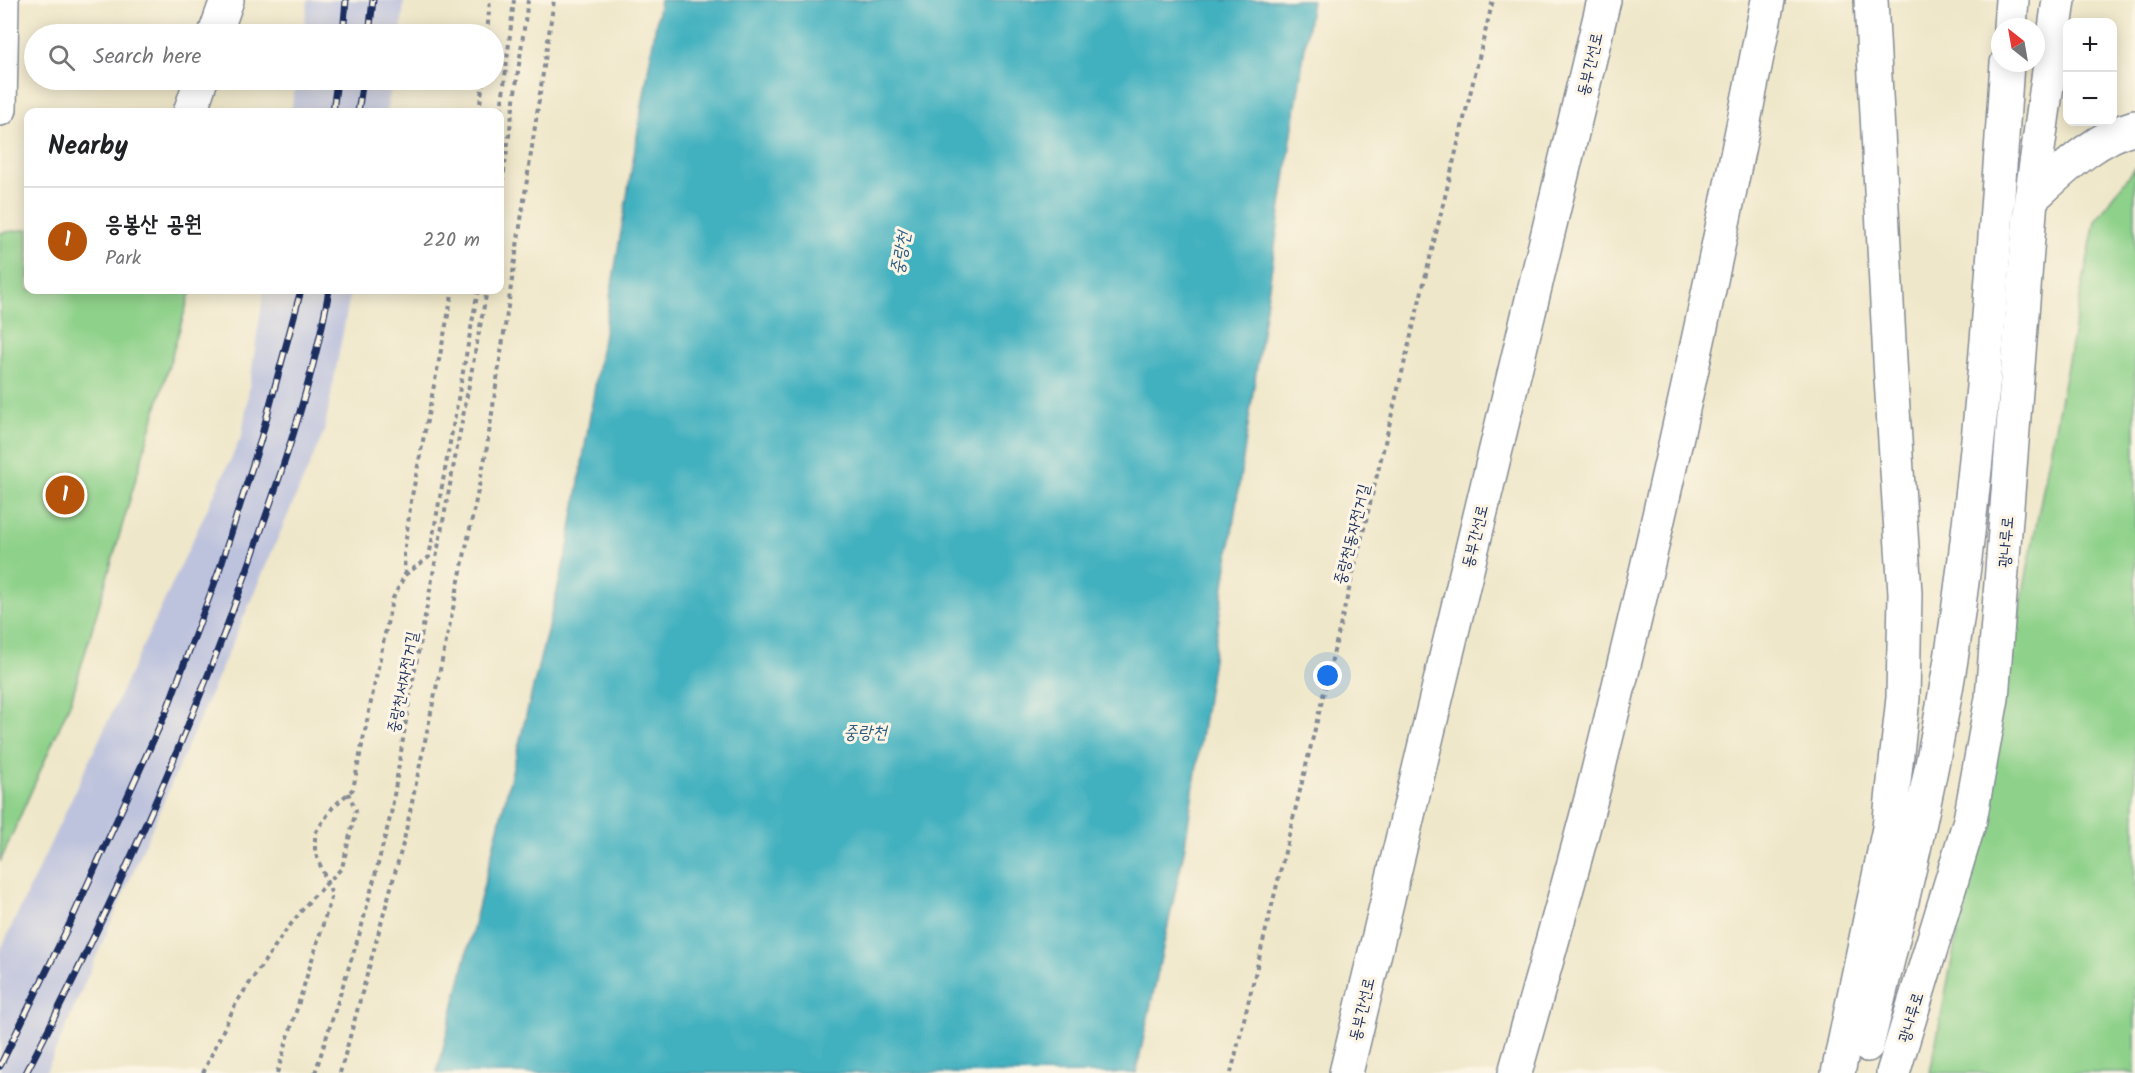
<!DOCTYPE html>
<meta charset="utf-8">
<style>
body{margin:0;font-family:Kalam,"Poor Story",sans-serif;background:#f6f6f6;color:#202124}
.controls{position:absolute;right:18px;top:18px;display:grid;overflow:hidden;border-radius:12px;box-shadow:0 3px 15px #0003}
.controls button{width:54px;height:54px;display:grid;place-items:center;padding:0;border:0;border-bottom:2px solid #e0e0e0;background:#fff;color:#202124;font:30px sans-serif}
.compass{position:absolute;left:1991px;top:18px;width:54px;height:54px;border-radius:50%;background:#fff;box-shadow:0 3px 15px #0003;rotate:329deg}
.you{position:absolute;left:1328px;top:676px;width:21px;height:21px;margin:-15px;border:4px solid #fff;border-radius:50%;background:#1a73e8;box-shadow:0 0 0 9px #1a73e833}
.badge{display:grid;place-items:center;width:39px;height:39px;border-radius:50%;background:#b45309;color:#fff;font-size:20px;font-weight:700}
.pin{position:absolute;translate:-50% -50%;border:3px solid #fff;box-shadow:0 2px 6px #0006}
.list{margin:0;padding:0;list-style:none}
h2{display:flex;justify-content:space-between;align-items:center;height:78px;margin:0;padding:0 24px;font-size:26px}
h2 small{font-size:20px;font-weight:400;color:#757577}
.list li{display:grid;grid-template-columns:39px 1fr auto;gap:18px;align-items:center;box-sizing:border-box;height:108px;padding:0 24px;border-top:2px solid #e0e0e0}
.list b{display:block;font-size:22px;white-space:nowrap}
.list p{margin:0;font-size:20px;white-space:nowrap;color:#757577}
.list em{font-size:20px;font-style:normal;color:#757577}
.icon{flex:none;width:33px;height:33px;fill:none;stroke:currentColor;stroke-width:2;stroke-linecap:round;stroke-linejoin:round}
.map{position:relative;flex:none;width:2135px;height:1073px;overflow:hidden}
.search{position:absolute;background:#fff;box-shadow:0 3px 15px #0003;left:24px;top:24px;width:480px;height:66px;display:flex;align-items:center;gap:15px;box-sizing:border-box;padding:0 21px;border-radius:33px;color:#757577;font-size:22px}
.panel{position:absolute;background:#fff;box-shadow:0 3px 15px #0003;left:24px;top:108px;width:480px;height:186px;border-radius:12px}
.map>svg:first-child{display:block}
</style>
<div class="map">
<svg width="2135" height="1073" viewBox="0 0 2135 1073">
<rect width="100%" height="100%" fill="#fcf5e5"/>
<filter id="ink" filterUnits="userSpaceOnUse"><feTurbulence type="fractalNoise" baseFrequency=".0167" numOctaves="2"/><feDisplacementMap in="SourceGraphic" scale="12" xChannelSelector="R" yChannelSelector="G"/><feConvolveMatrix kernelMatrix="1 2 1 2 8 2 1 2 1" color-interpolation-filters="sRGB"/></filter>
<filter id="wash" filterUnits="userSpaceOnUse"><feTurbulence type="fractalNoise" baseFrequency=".008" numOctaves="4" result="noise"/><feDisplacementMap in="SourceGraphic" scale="24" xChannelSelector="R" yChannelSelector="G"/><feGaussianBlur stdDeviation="1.35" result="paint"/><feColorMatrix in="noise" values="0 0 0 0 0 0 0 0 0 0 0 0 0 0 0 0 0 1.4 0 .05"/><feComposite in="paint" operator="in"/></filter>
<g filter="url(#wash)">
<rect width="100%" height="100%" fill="#efe7c9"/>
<g fill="#bec3dd">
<path d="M 308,0 L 404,0 L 401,34 L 303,34 Z"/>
<path d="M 296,80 L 393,80 L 386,112 L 291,112 Z"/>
<path d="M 264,290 L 351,290 L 324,432 L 50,1063 L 45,1073 L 0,1073 L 0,951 L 242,435 Z"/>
</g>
<g fill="#8ed18a" stroke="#548074" stroke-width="1.5">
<path d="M 2135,168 L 2135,1073 L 1930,1073 L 2095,221 Z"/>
<path d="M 28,229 L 28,290 L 191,290 L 71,701 L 0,862 L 0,233 Z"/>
</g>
<path fill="#43b1bf" stroke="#2f708e" stroke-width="1.5" d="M 660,0 L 1312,0 L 1184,851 L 1136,1073 L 437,1073 L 568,547 Z"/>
</g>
<g filter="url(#ink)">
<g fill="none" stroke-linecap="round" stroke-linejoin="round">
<defs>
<g id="minor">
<path d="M 215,34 L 227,0"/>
<path d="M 0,109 L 2,0"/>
<path d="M 190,112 L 201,80"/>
</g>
<g id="major">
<path d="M 2010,27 L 2012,0"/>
<path d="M 2031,199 C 2062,171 2094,138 2135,127"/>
<path d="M 1867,1045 C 1903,900 1939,754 1959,605 C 1983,426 1995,244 2007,63"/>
<path d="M 1838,1073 L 1889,828 L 1903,698 L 1905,593 L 1891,379 L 1871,0"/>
<path d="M 1893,1073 L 1970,820 L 1992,698 L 2031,199 L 2059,0"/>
</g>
<g id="highway">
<path d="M 1346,1073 L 1604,0"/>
<path d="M 1515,1073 C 1541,980 1568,888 1592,795 C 1658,532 1716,267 1768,0"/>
</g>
</defs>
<use href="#minor" stroke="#858b94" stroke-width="36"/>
<use href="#major" stroke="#858b94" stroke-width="36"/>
<use href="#highway" stroke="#858b94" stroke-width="36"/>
<g stroke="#858b94" stroke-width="4" stroke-dasharray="4.5 4.5" stroke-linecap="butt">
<path d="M 487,34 L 490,0"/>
<path d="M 479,112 L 483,80"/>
<path d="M 500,120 L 514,0"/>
<path d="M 500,200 L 528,0"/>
<path d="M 405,575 L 429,557 L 478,290"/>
<path d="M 203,1073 L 236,1003 L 284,933 L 310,900 L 342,868 L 356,810 L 348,793"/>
<path d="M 277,1073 L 332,895 L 315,852 L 315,833 L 333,807 L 353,789 L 392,600 L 405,575 L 404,554 L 411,501 L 453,290"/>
<path d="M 315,1073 L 361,929 L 391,814 L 411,690 L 487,290"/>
<path d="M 340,1073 L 404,840 L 486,453 L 554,0"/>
<path d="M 1231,1073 L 1493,0"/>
</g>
<use href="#minor" stroke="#fff" stroke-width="33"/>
<use href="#major" stroke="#fff" stroke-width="33"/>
<use href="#highway" stroke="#fff" stroke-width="33"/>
<defs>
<g id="rail">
<path d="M 343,34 L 346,0"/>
<path d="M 369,34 L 373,0"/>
<path d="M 333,112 L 337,80"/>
<path d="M 358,112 L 363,80"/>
<path d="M 0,1066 L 71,921 L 166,712 L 219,571 L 260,442 L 301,290"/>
<path d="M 26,1073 C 116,899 197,719 260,533 C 288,454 315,372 329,290"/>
</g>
</defs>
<use href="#rail" stroke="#1b2f5e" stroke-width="7"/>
<use href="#rail" stroke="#fcf5e5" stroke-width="4.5" stroke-dasharray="14" stroke-linecap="butt"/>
</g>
</g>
<g text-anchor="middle" stroke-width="6" stroke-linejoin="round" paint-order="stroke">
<g font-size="16" fill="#1b2f5e" stroke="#fcf5e5">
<text transform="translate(1589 64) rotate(-77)" y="6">동부간선로</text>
<text transform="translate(1351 534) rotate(-76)" y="6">중랑천동자전거길</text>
<text transform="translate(1474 536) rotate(-76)" y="6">동부간선로</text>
<text transform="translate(2005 542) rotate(-86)" y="6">광나루로</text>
<text transform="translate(402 682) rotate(-79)" y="6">중랑천서자전거길</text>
<text transform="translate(1361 1009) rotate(-77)" y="6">동부간선로</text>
<text transform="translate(1910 1017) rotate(-73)" y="6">광나루로</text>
</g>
<g font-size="18" font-style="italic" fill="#295c80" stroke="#fcf5e5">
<text transform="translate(900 253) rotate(-80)" y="6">중랑천</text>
<text x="865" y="738">중랑천</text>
</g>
</g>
</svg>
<div class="controls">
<button>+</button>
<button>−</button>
</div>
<svg class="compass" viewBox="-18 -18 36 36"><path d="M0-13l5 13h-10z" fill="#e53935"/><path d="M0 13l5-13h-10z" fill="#757577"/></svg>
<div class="you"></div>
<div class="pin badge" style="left:65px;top:495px">1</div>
<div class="search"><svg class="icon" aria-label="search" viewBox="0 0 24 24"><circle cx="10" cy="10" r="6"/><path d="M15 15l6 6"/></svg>Search here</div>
<section class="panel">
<h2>Nearby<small></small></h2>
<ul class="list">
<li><span class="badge">1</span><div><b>응봉산 공원</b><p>Park</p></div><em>220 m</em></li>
</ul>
</section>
</div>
